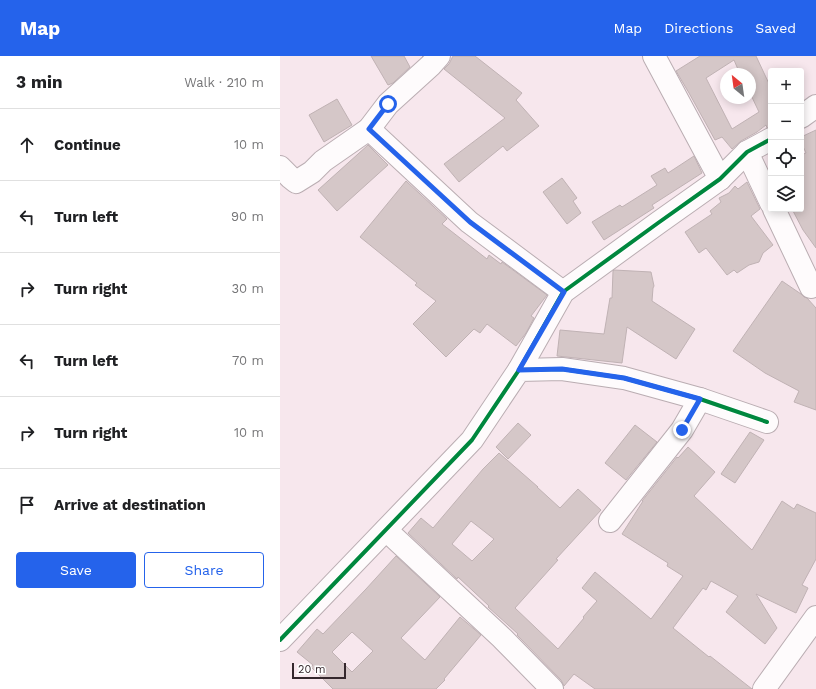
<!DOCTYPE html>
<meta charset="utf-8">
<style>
body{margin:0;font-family:"Work Sans",sans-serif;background:#f2f2f2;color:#202124}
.controls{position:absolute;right:12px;top:12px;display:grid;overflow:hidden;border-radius:4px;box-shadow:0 2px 10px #0003}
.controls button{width:36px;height:36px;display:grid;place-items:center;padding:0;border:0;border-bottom:1px solid #e0e0e0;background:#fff;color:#202124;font:20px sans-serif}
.compass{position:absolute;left:440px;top:12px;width:36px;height:36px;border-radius:50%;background:#fff;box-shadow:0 2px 10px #0003;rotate:331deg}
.scale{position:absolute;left:12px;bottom:10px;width:54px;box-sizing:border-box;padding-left:4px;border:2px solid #34272c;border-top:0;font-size:11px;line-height:14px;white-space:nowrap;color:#34272c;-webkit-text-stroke:3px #fff;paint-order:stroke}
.stop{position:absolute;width:12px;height:12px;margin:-9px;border:3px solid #2563eb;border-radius:50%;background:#fff}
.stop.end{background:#2563eb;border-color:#fff;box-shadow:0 1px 4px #0008}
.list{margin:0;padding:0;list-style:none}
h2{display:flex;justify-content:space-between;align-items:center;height:52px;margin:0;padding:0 16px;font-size:17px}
h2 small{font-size:13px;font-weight:400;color:#757577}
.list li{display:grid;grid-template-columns:26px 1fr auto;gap:12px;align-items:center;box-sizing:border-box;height:72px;padding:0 16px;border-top:1px solid #e0e0e0}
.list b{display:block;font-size:15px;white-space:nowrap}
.list em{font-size:13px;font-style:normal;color:#757577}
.actions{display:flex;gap:8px;padding:12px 16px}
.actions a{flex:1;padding:9px 0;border:1px solid #2563eb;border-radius:4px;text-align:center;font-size:14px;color:#2563eb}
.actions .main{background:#2563eb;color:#fff}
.icon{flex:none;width:22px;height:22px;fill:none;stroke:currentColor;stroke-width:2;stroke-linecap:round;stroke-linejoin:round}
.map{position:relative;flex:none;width:536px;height:633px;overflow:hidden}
header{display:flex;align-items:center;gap:24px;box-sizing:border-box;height:56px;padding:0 20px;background:#2563eb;color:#fff}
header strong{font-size:19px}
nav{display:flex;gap:22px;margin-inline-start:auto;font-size:14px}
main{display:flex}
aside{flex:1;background:#fff}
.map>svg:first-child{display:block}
</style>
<header>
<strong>Map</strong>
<nav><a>Map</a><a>Directions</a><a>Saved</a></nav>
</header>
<main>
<aside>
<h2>3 min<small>Walk · 210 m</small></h2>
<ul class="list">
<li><svg class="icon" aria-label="ahead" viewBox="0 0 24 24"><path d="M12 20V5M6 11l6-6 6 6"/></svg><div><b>Continue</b></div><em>10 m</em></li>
<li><svg class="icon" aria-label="left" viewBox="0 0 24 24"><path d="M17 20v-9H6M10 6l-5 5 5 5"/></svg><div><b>Turn left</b></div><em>90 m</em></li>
<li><svg class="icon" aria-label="right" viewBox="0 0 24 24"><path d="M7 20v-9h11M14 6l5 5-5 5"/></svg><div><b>Turn right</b></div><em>30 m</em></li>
<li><svg class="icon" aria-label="left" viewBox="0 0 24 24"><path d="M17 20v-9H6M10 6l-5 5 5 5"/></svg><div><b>Turn left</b></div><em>70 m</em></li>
<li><svg class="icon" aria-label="right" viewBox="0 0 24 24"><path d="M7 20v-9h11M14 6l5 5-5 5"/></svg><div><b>Turn right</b></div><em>10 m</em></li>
<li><svg class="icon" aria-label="arrive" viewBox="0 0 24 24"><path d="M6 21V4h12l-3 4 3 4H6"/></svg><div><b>Arrive at destination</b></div></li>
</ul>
<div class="actions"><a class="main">Save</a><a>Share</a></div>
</aside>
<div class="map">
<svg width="536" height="633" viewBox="0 0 536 633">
<rect width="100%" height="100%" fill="#f7e7ed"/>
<g fill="#d5c7c8" stroke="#c0b2b4" fill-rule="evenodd">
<path d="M 91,0 L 124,0 L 130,11 L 113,27 L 108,29 Z"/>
<path d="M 173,0 L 195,0 L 242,37 L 236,44 L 259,70 L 227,95 L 223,90 L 179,126 L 164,108 L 225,62 L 164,13 L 169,8 Z"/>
<path d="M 420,0 L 476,0 L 491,32 L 491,71 L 487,72 L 486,69 L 477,76 L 461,85 L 452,93 L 442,81 L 435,84 L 409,37 L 396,15 ZM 454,4 L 460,18 L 470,18 L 470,37 L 479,56 L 452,73 L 426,22 Z"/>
<path d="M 57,43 L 72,69 L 44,86 L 29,59 Z"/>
<path d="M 536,74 L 536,192 L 523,174 L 512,153 L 521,153 L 521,99 L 526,97 L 521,86 L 521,81 Z"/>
<path d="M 88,89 L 108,109 L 57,155 L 38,134 Z"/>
<path d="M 414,100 L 422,117 L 372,149 L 374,152 L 324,184 L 312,166 L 340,149 L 342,151 L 377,129 L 371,120 L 385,112 L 388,117 Z"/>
<path d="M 282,122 L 297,142 L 293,145 L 301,157 L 287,168 L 263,136 Z"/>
<path d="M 126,125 L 167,163 L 162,168 L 207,203 L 209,199 L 221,208 L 222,206 L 267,239 L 251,260 L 254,262 L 246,277 L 236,290 L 207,268 L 200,277 L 194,273 L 166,301 L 133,268 L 156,245 L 135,229 L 137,227 L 80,181 Z"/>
<path d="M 467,126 L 480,153 L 471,160 L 493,189 L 483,197 L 479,206 L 469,209 L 457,217 L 454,214 L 447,219 L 426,192 L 419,197 L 405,176 L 432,158 L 430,155 L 441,146 L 439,142 L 449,137 L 455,130 L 458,133 Z"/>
<path d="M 334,214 L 371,216 L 374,230 L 373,232 L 372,245 L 415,273 L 396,303 L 347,271 L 342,307 L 277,300 L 280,274 L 324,278 L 330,242 L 332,242 L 333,215 Z"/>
<path d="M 502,225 L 521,238 L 524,241 L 527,242 L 536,252 L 536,354 L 514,346 L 519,335 L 485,317 L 453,295 Z"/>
<path d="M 238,367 L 251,379 L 228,403 L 216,391 Z"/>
<path d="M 355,369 L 377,386 L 346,424 L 325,407 Z"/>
<path d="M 470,376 L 484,384 L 455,427 L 441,418 Z"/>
<path d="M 408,391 L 435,416 L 414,440 L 472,494 L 502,445 L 514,453 L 517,448 L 536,457 L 536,503 L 522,529 L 528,532 L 516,557 L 476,538 L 497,572 L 485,588 L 446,556 L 458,540 L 431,525 L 426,534 L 423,532 L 393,572 L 429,601 L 430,600 L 472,633 L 315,633 L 294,618 L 284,630 L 281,624 L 237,579 L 238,578 L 208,551 L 209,550 L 178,521 L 177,523 L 128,477 L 141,462 L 153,472 L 203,413 L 219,397 L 258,431 L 257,431 L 280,452 L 298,433 L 321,454 L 276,503 L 278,504 L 235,552 L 278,593 L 304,562 L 303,561 L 317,545 L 302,532 L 315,516 L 371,563 L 403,520 L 387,510 L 388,507 L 342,478 L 363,445 L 362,445 L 397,401 L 398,402 ZM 191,465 L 214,483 L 192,505 L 172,488 Z"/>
<path d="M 116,500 L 160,541 L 121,582 L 145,604 L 180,561 L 201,579 L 164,623 L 165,624 L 156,633 L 53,633 L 31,611 L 33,609 L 17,596 L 37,573 L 43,578 L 86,533 ZM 72,576 L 93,595 L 72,616 L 52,596 Z"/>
</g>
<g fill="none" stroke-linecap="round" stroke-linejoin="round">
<defs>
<g id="minor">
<path d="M 374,0 L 440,123"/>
<path d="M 521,61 L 536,50"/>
<path d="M 89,73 L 189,166 L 283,236"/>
<path d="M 467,96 L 491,147"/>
<path d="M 0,111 L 11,122 L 16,126 L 32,116 L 43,105 L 89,73 L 108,48 L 151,9 L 159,0"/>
<path d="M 494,153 L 531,231"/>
<path d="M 239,314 L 283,236 L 378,167 L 440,123 L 467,96 L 491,83"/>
<path d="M 330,465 L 402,374 L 420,343"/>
<path d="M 106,474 L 222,582 L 272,633"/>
<path d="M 0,584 L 192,384 L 239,314 L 282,313 L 344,322 L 420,343 L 487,366"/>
<path d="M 484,633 L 536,561"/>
</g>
</defs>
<use href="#minor" stroke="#baadb2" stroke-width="24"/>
<use href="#minor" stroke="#fefbfc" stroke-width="22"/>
<defs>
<g id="cycleway">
<path d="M 239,314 L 283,236 L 378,167 L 440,123 L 467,96 L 491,83"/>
<path d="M 0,584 L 192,384 L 239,314 L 282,313 L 344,322 L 420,343 L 487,366"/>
</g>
</defs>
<use href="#cycleway" stroke="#fff" stroke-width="6"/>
<use href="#cycleway" stroke="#00873e" stroke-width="4"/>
</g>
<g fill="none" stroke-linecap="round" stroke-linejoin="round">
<path stroke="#2563eb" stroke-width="5" d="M 108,48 L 89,73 L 190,166 L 284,236 L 239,314 L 282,313 L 344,322 L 420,343 L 402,374"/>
</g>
</svg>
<div class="controls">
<button>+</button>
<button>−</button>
<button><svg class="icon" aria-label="locate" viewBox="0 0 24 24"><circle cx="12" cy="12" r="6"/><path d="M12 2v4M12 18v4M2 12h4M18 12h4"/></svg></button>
<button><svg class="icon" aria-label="layers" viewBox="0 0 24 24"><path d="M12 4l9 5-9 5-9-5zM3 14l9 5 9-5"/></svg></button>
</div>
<svg class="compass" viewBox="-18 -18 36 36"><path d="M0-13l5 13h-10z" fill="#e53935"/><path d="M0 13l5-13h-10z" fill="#757577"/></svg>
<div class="scale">20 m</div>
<div class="stop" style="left:108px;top:48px"></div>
<div class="stop end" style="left:402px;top:374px"></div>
</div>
</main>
